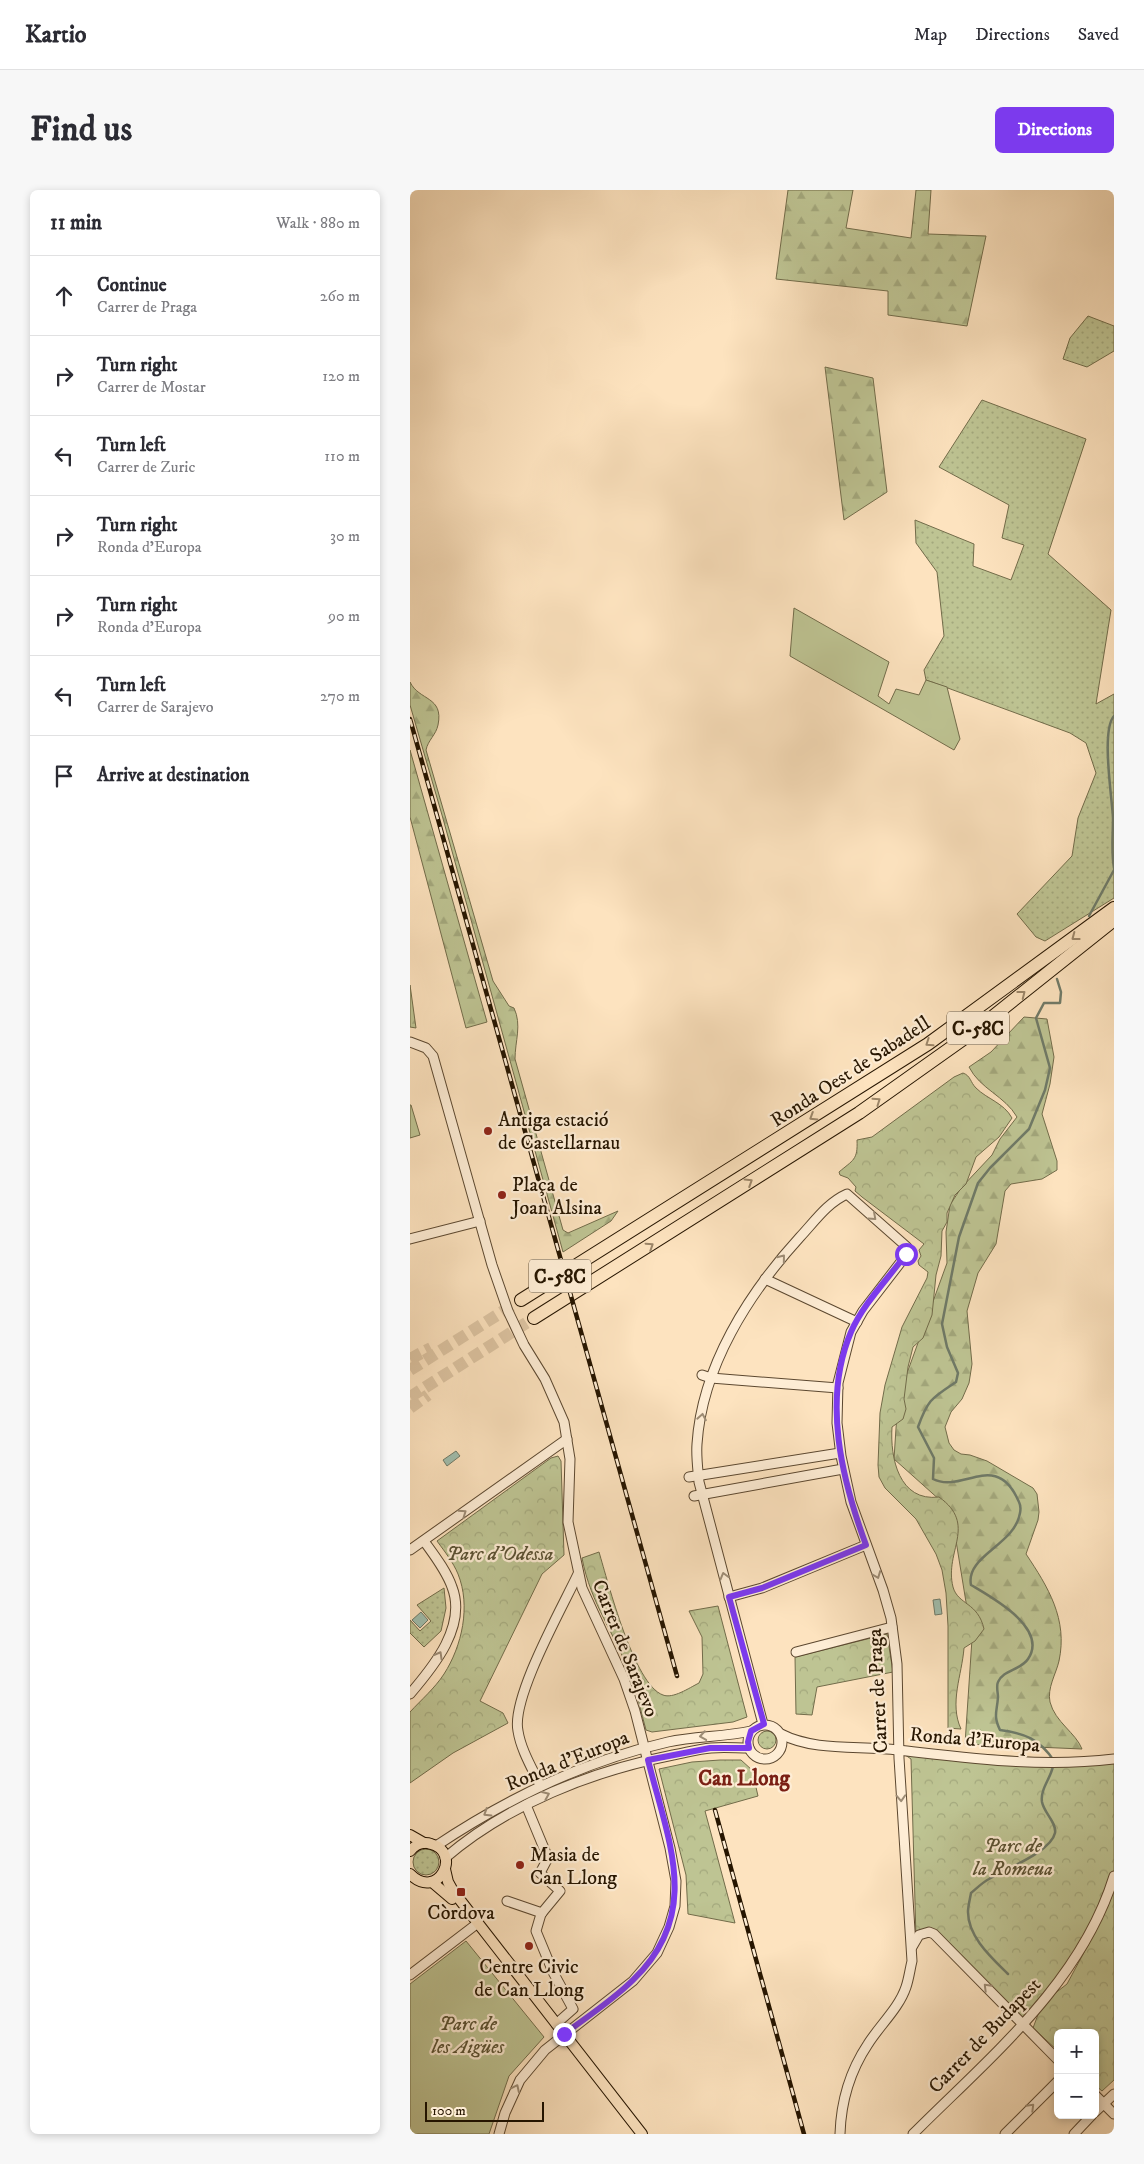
<!DOCTYPE html>
<meta charset="utf-8">
<style>
body{margin:0;font-family:"IM FELL DW Pica",serif;background:#f7f7f7;color:#2b2b33}
.controls{position:absolute;right:15px;bottom:15px;display:grid;overflow:hidden;border-radius:8px;box-shadow:0 2px 8px #0003}
.controls button{width:45px;height:45px;display:grid;place-items:center;padding:0;border:0;border-bottom:1px solid #e1e1e2;background:#fff;color:#2b2b33;font:25px sans-serif}
.scale{position:absolute;left:15px;bottom:12px;width:119px;box-sizing:border-box;padding-left:5px;border:2px solid #261500;border-top:0;font-size:14px;line-height:18px;white-space:nowrap;color:#261500;-webkit-text-stroke:4px #feedd5;paint-order:stroke}
.stop{position:absolute;width:15px;height:15px;margin:-11px;border:4px solid #7c3aed;border-radius:50%;background:#fff}
.stop.end{background:#7c3aed;border-color:#fff;box-shadow:0 1px 5px #0008}
.list{margin:0;padding:0;list-style:none}
h2{display:flex;justify-content:space-between;align-items:center;height:65px;margin:0;padding:0 20px;font-size:21px}
h2 small{font-size:16px;font-weight:400;color:#7c7c81}
.list li{display:grid;grid-template-columns:32px 1fr auto;gap:15px;align-items:center;box-sizing:border-box;height:80px;padding:0 20px;border-top:1px solid #e1e1e2}
.list b{display:block;font-size:19px;white-space:nowrap}
.list p{margin:0;font-size:16px;white-space:nowrap;color:#7c7c81}
.list em{font-size:16px;font-style:normal;color:#7c7c81}
.icon{flex:none;width:28px;height:28px;fill:none;stroke:currentColor;stroke-width:2;stroke-linecap:round;stroke-linejoin:round}
.map{position:relative;flex:none;width:704px;height:1944px;overflow:hidden;border-radius:8px}
header{display:flex;align-items:center;gap:30px;box-sizing:border-box;height:70px;padding:0 25px;background:#fff;border-bottom:1px solid #e1e1e2}
header strong{font-size:24px}
nav{display:flex;gap:28px;margin-inline-start:auto;font-size:18px}
.intro{display:flex;align-items:center;justify-content:space-between;box-sizing:border-box;height:120px;padding:0 30px}
h1{margin:0;font-size:35px}
.button{padding:12px 22px;border-radius:8px;background:#7c3aed;color:#fff;font-size:18px;font-weight:700}
main{display:flex;gap:30px;padding:0 30px}
aside{flex:1;background:#fff;border-radius:8px;box-shadow:0 2px 8px #0003}
.map>svg:first-child{display:block}
</style>
<header>
<strong>Kartio</strong>
<nav><a>Map</a><a>Directions</a><a>Saved</a></nav>
</header>
<div class="intro"><h1>Find us</h1><a class="button">Directions</a></div>
<main>
<aside>
<h2>11 min<small>Walk · 880 m</small></h2>
<ul class="list">
<li><svg class="icon" aria-label="ahead" viewBox="0 0 24 24"><path d="M12 20V5M6 11l6-6 6 6"/></svg><div><b>Continue</b><p>Carrer de Praga</p></div><em>260 m</em></li>
<li><svg class="icon" aria-label="right" viewBox="0 0 24 24"><path d="M7 20v-9h11M14 6l5 5-5 5"/></svg><div><b>Turn right</b><p>Carrer de Mostar</p></div><em>120 m</em></li>
<li><svg class="icon" aria-label="left" viewBox="0 0 24 24"><path d="M17 20v-9H6M10 6l-5 5 5 5"/></svg><div><b>Turn left</b><p>Carrer de Zuric</p></div><em>110 m</em></li>
<li><svg class="icon" aria-label="right" viewBox="0 0 24 24"><path d="M7 20v-9h11M14 6l5 5-5 5"/></svg><div><b>Turn right</b><p>Ronda d'Europa</p></div><em>30 m</em></li>
<li><svg class="icon" aria-label="right" viewBox="0 0 24 24"><path d="M7 20v-9h11M14 6l5 5-5 5"/></svg><div><b>Turn right</b><p>Ronda d'Europa</p></div><em>90 m</em></li>
<li><svg class="icon" aria-label="left" viewBox="0 0 24 24"><path d="M17 20v-9H6M10 6l-5 5 5 5"/></svg><div><b>Turn left</b><p>Carrer de Sarajevo</p></div><em>270 m</em></li>
<li><svg class="icon" aria-label="arrive" viewBox="0 0 24 24"><path d="M6 21V4h12l-3 4 3 4H6"/></svg><div><b>Arrive at destination</b></div></li>
</ul>
</aside>
<div class="map">
<svg width="704" height="1944" viewBox="0 0 704 1944">
<defs>
<pattern id="grass-dots" width="8" height="8" patternUnits="userSpaceOnUse" patternTransform="scale(1.25)"><rect width="8" height="8" fill="#bec493"/><path d="M2 2h.1M6 6h.1" fill="none" stroke="#a3a87d" stroke-width="1.8" stroke-linecap="round"/></pattern>
<pattern id="forest-firs" width="22" height="20" patternUnits="userSpaceOnUse" patternTransform="scale(1.25)"><rect width="22" height="20" fill="#bec493"/><path d="M5 1l3.5 6h-7zM16 11l3.5 6h-7z" fill="#a3a87d"/></pattern>
<pattern id="park-crowns" width="20" height="18" patternUnits="userSpaceOnUse" patternTransform="scale(1.25)"><rect width="20" height="18" fill="#bec493"/><path d="M2 6a3 3 0 1 1 6 0M12 15a3 3 0 1 1 6 0" fill="none" stroke="#a3a87d"/></pattern>
</defs>
<rect width="100%" height="100%" fill="#fde3bf"/>
<filter id="stains"><feTurbulence type="fractalNoise" baseFrequency=".004" numOctaves="4"/><feColorMatrix values="0 0 0 0 .2 0 0 0 0 .09 0 0 0 0 .02 0 0 0 .5 -.17"/></filter>
<radialGradient id="worn" r=".72"><stop offset=".6" stop-color="#630" stop-opacity="0"/><stop offset="1" stop-color="#630" stop-opacity=".3"/></radialGradient>
<g fill="url(#grass-dots)" stroke="#726c4a">
<path d="M 678,126 L 704,136 L 704,161 L 677,177 L 653,169 L 660,148 Z"/>
<path d="M 572,210 L 676,249 L 638,364 L 701,420 L 686,514 L 704,504 L 704,708 L 635,751 L 626,747 L 607,724 L 662,666 L 668,628 L 686,583 L 676,553 L 660,543 L 516,490 L 514,480 L 534,446 L 527,382 L 506,353 L 505,330 L 564,354 L 563,376 L 601,390 L 614,355 L 592,348 L 599,315 L 529,277 Z"/>
<path d="M 34,1398 L 36,1418 L 31,1441 L 14,1457 L 0,1443 L 0,1430 L 10,1441 L 21,1431 L 7,1415 Z"/>
<circle cx="357" cy="1550" r="9"/>
<circle cx="16" cy="1672" r="13"/>
</g>
<g fill="url(#forest-firs)" stroke="#726c4a">
<path d="M 378,0 L 443,0 L 436,38 L 501,48 L 506,0 L 521,0 L 518,44 L 576,46 L 557,136 L 478,125 L 478,101 L 366,89 Z"/>
<path d="M 415,177 L 463,188 L 477,302 L 434,330 Z"/>
<path d="M 0,492 C 9,511 34,506 28,535 C 26,545 18,550 16,560 L 83,791 L 99,816 L 104,818 C 112,835 105,851 105,869 L 153,1040 L 158,1043 L 208,1021 L 201,1031 L 153,1062 L 32,625 L 0,515 Z"/>
<path d="M 0,560 L 77,832 L 56,838 L 0,627 Z"/>
<path d="M 0,795 L 6,838 L 0,837 Z"/>
<path d="M 614,827 L 637,829 L 644,867 L 640,894 L 632,924 L 647,971 L 647,980 L 632,989 L 601,994 L 595,1001 L 586,1054 L 568,1083 L 557,1121 L 562,1174 L 559,1193 L 552,1209 L 541,1222 L 535,1237 L 539,1253 L 544,1260 L 551,1264 L 560,1265 L 577,1271 L 623,1298 L 627,1304 L 629,1322 L 628,1330 L 616,1364 C 638,1397 658,1429 649,1471 C 646,1484 637,1498 640,1512 C 645,1532 666,1543 672,1559 L 555,1554 L 562,1449 L 541,1320 L 484,1269 L 488,1208 L 537,1073 L 536,1042 L 540,1015 L 551,998 L 582,965 L 590,949 L 607,927 C 595,906 570,899 559,877 L 581,862 Z"/>
</g>
<g fill="url(#park-crowns)" stroke="#726c4a">
<path d="M 553,883 C 561,886 560,892 566,898 C 577,909 594,913 602,928 L 589,947 L 566,967 L 556,994 L 545,1005 L 537,1023 L 537,1032 L 532,1041 L 531,1066 L 526,1085 L 522,1125 L 513,1148 L 503,1157 L 498,1177 L 494,1209 L 496,1219 L 493,1229 L 482,1237 C 480,1268 489,1312 529,1307 C 568,1335 534,1361 543,1397 C 548,1415 568,1412 574,1439 L 565,1451 L 554,1458 C 552,1485 539,1513 551,1539 L 538,1538 L 538,1436 L 536,1403 L 532,1380 L 526,1364 L 506,1329 L 475,1298 L 469,1287 L 468,1275 L 470,1223 L 475,1195 L 492,1137 L 517,1088 L 518,1082 L 509,1075 L 508,1071 L 511,1066 L 509,1060 L 514,1054 L 452,1007 L 445,1001 L 446,997 L 438,988 L 430,985 L 429,982 C 443,970 448,970 447,950 L 462,947 L 544,887 Z"/>
<path d="M 148,1266 L 151,1271 L 154,1365 L 132,1384 L 70,1511 L 93,1523 L 98,1533 L 43,1563 L 0,1593 L 0,1522 C 11,1510 25,1498 34,1484 C 52,1456 61,1416 48,1384 C 43,1372 35,1362 27,1351 L 141,1268 Z"/>
<path d="M 189,1362 C 198,1392 224,1495 253,1505 C 263,1509 279,1498 289,1493 L 293,1484 L 292,1447 L 279,1421 L 308,1416 L 337,1527 L 323,1532 L 242,1542 L 236,1540 C 231,1522 227,1503 220,1485 C 205,1443 181,1415 172,1368 Z"/>
<path d="M 477,1444 L 483,1482 L 407,1497 L 402,1525 L 386,1524 L 385,1467 Z"/>
<path d="M 488,1560 L 704,1572 L 704,1681 L 687,1730 L 635,1811 L 657,1794 L 685,1742 L 704,1699 L 704,1890 L 692,1901 L 685,1895 L 685,1843 L 648,1843 L 648,1861 L 623,1838 L 632,1814 L 613,1834 L 520,1742 L 506,1748 L 501,1569 Z"/>
<path d="M 310,1570 L 331,1570 L 342,1580 L 348,1606 L 295,1621 L 325,1733 L 278,1724 L 276,1685 L 249,1579 L 282,1572 Z"/>
</g>
<g fill="#bec493" stroke="#726c4a">
<path d="M 384,418 L 479,472 L 468,506 L 479,514 L 486,499 L 509,505 L 516,490 L 537,497 L 550,549 L 544,560 L 380,466 Z"/>
<path d="M 0,915 L 1,915 L 10,945 L 0,948 Z"/>
<path d="M 56,1751 L 134,1847 L 99,1886 L 79,1944 L 0,1944 L 0,1794 Z"/>
</g>
<g fill="#a0beae" stroke="#6f7a68">
<path d="M 46,1261 L 50,1266 L 37,1276 L 33,1270 Z"/>
<path d="M 530,1409 L 532,1424 L 525,1425 L 523,1410 Z"/>
<path d="M 11,1422 L 18,1430 L 10,1438 L 2,1430 Z"/>
</g>
<g fill="none" stroke-linecap="round" stroke-linejoin="round">
<g stroke="#6f7a68" stroke-width="2.5">
<path d="M 704,526 C 691,540 702,607 703,628 C 703,645 701,661 704,678"/>
<path d="M 679,726 L 704,680"/>
<path d="M 644,1571 C 630,1549 614,1543 590,1540 C 583,1525 587,1522 588,1507 C 588,1503 586,1496 588,1492 C 593,1480 611,1480 618,1469 C 639,1438 581,1407 561,1395 C 555,1366 605,1355 610,1323 C 611,1318 611,1316 609,1312 C 586,1259 553,1304 523,1289 L 524,1268 L 508,1237 C 518,1209 522,1208 546,1192 L 548,1183 L 537,1157 L 532,1134 L 549,1047 L 568,993 L 580,978 L 619,939 L 635,900 L 640,878 L 626,828 L 634,813 L 650,813 L 651,802 L 647,789"/>
<path d="M 598,1784 C 582,1768 558,1747 558,1722 C 558,1716 560,1709 561,1703 C 567,1698 573,1692 579,1689 C 595,1679 641,1662 645,1643 C 647,1633 634,1623 632,1612 C 630,1599 641,1588 643,1576"/>
</g>
<g stroke="#ddc4a2" stroke-width="12" stroke-dasharray="12 6" stroke-linecap="butt">
<path d="M 0,1169 L 21,1158"/>
<path d="M 0,1180 L 111,1110"/>
<path d="M 0,1207 L 124,1128"/>
<path d="M 0,1218 L 18,1205"/>
</g>
<defs>
<g id="minor">
<path d="M 0,852 L 16,858 L 23,866 L 82,1075 L 98,1121 L 114,1155 L 135,1189 L 154,1232 L 160,1269 L 158,1332 L 172,1398 L 214,1489 L 225,1521 L 260,1658 L 266,1691 L 265,1716 L 259,1737 L 247,1763 L 223,1791 L 135,1860 L 110,1890 L 95,1923 L 89,1944"/>
<path d="M 0,1049 L 70,1031"/>
<path d="M 355,1089 L 447,1132"/>
<path d="M 292,1185 L 301,1188 L 428,1198"/>
<path d="M 279,1287 L 430,1263"/>
<path d="M 284,1306 L 433,1279"/>
<path d="M 0,1360 L 157,1249"/>
<path d="M 319,1407 L 352,1398 L 456,1355"/>
<path d="M 386,1462 L 482,1437"/>
<path d="M 0,1504 C 24,1476 57,1436 42,1397 C 36,1380 24,1365 14,1351"/>
<path d="M 353,1534 L 289,1292 C 288,1280 286,1267 287,1254 C 292,1176 339,1103 390,1047 C 405,1031 417,1013 437,1004 L 497,1057 L 497,1064 L 453,1121 L 441,1142 L 428,1193 L 427,1233 L 431,1266 L 441,1312 L 473,1400 L 481,1428 L 487,1474 L 489,1568 L 502,1771 C 500,1779 499,1788 496,1797 C 489,1818 470,1835 458,1854 C 440,1881 431,1912 430,1944"/>
<circle cx="355" cy="1552" r="17"/>
<path d="M 371,1544 C 406,1562 450,1555 488,1560 C 560,1568 631,1578 704,1569"/>
<path d="M 130,1595 C 122,1578 111,1560 108,1541 C 101,1508 152,1418 168,1384"/>
<path d="M 116,1615 L 138,1668 L 130,1683 L 150,1701 L 131,1724 L 126,1741 L 143,1782 L 163,1819 L 146,1834"/>
<path d="M 26,1656 C 98,1608 174,1571 258,1552 C 285,1546 314,1547 341,1541"/>
<path d="M 35,1668 C 98,1614 182,1581 263,1565 C 275,1563 288,1559 301,1558 C 313,1557 326,1558 339,1558"/>
<path d="M 97,1711 L 132,1723"/>
<path d="M 502,1757 L 509,1745 L 519,1742 L 524,1744 L 648,1870"/>
<path d="M 0,1785 L 64,1736"/>
<path d="M 685,1905 L 704,1924"/>
<path d="M 685,1922 L 704,1904"/>
<path d="M 503,1944 C 580,1867 671,1793 704,1686"/>
<path d="M 595,1944 L 648,1891"/>
<path d="M 664,1944 L 682,1925"/>
</g>
<g id="major">
<path d="M 0,1645 L 14,1653"/>
<path d="M 0,1661 C 5,1655 13,1651 21,1654 C 53,1662 28,1712 0,1684"/>
<path d="M 35,1679 L 38,1692 L 43,1701 L 232,1944"/>
<path d="M 22,1692 L 42,1709"/>
</g>
<g id="highway">
<path d="M 111,1110 L 518,854 L 704,718"/>
<path d="M 124,1128 L 449,923 L 566,840 L 704,730"/>
</g>
</defs>
<use href="#minor" stroke="#5c4830" stroke-width="11"/>
<use href="#major" stroke="#261500" stroke-width="12"/>
<use href="#highway" stroke="#261500" stroke-width="14"/>
<use href="#minor" stroke="#feedd5" stroke-width="9"/>
<use href="#major" stroke="#fde3bf" stroke-width="10"/>
<use href="#highway" stroke="#fde3bf" stroke-width="12"/>
<defs>
<g id="rail">
<path d="M 0,529 L 267,1486"/>
<path d="M 305,1620 L 394,1944"/>
</g>
</defs>
<use href="#rail" stroke="#261500" stroke-width="4.5"/>
<use href="#rail" stroke="#feedd5" stroke-width="2.5" stroke-dasharray="8" stroke-linecap="butt"/>
</g>
<defs><path id="oneway-chevron" d="M-2-3.5L2.5 0L-2 3.5" fill="none" stroke-width="1.6" stroke-linecap="round" stroke-linejoin="round" transform="scale(1.25)"/></defs>
<g stroke="#9c8669">
<use href="#oneway-chevron" transform="translate(665 747) rotate(143)"/>
<use href="#oneway-chevron" transform="translate(612 804) rotate(-38)"/>
<use href="#oneway-chevron" transform="translate(519 853) rotate(146)"/>
<use href="#oneway-chevron" transform="translate(467 911) rotate(-35)"/>
<use href="#oneway-chevron" transform="translate(403 927) rotate(148)"/>
<use href="#oneway-chevron" transform="translate(339 992) rotate(-32)"/>
<use href="#oneway-chevron" transform="translate(240 1056) rotate(-33)"/>
</g>
<g stroke="#9d8c75">
<use href="#oneway-chevron" transform="translate(463 1027) rotate(42)"/>
<use href="#oneway-chevron" transform="translate(372 1068) rotate(-51)"/>
<use href="#oneway-chevron" transform="translate(292 1227) rotate(-80)"/>
<use href="#oneway-chevron" transform="translate(53 1323) rotate(-35)"/>
<use href="#oneway-chevron" transform="translate(467 1385) rotate(69)"/>
<use href="#oneway-chevron" transform="translate(314 1386) rotate(-105)"/>
<use href="#oneway-chevron" transform="translate(29 1465) rotate(-60)"/>
<use href="#oneway-chevron" transform="translate(293 1546) rotate(171)"/>
<use href="#oneway-chevron" transform="translate(136 1605) rotate(-23)"/>
<use href="#oneway-chevron" transform="translate(491 1608) rotate(87)"/>
<use href="#oneway-chevron" transform="translate(77 1623) rotate(148)"/>
<use href="#oneway-chevron" transform="translate(577 1797) rotate(-135)"/>
<use href="#oneway-chevron" transform="translate(106 1898) rotate(-64)"/>
<use href="#oneway-chevron" transform="translate(621 1917) rotate(-45)"/>
</g>
<g fill="none" stroke-linecap="round" stroke-linejoin="round">
<path stroke="#7c3aed" stroke-width="6" d="M 154,1844 C 177,1827 203,1810 223,1790 C 293,1723 258,1651 238,1570 L 300,1558 L 339,1558 L 338,1552 L 341,1541 L 354,1534 L 319,1407 L 352,1398 L 456,1355 C 432,1290 412,1210 441,1142 C 453,1114 478,1089 496,1064"/>
</g>
<g fill="#8f2418" stroke="#feedd5" stroke-width="2">
<circle cx="78" cy="941" r="5"/>
<circle cx="92" cy="1005" r="5"/>
<circle cx="110" cy="1675" r="5"/>
<rect x="46" y="1697" width="10" height="10" rx="2.5"/>
<circle cx="119" cy="1756" r="5"/>
</g>
<g text-anchor="middle" stroke-width="4.5" stroke-linejoin="round" paint-order="stroke">
<g fill="#feedd5" stroke="#675640" stroke-width="1">
<rect x="537" y="821.5" width="62" height="33" rx="4"/>
<rect x="119" y="1069.5" width="62" height="33" rx="4"/>
</g>
<g font-size="19" font-weight="bold" fill="#261500">
<text x="568" y="845">C-58C</text>
<text x="150" y="1093">C-58C</text>
</g>
<g font-size="20" fill="#261500" stroke="#feedd5">
<text transform="translate(440 881) rotate(-33)" y="7">Ronda Oest de Sabadell</text>
<text transform="translate(216 1458) rotate(68)" y="7">Carrer de Sarajevo</text>
<text transform="translate(467 1501) rotate(-93)" y="7">Carrer de Praga</text>
<text transform="translate(565 1549) rotate(5)" y="7">Ronda d'Europa</text>
<text transform="translate(157 1570) rotate(-22)" y="7">Ronda d'Europa</text>
<text transform="translate(574 1845) rotate(-46)" y="7">Carrer de Budapest</text>
</g>
<g font-size="20" fill="#261500" stroke="#feedd5" text-anchor="start">
<text x="88" y="936">Antiga estació<tspan x="88" dy="23">de Castellarnau</tspan></text>
<text x="102" y="1001">Plaça de<tspan x="102" dy="23">Joan Alsina</tspan></text>
<text x="120" y="1671">Masia de<tspan x="120" dy="23">Can Llong</tspan></text>
<text x="51" y="1729" text-anchor="middle">Còrdova</text>
<text x="119" y="1783" text-anchor="middle">Centre Civic<tspan x="119" dy="23">de Can Llong</tspan></text>
</g>
<g font-size="20" font-style="italic" fill="#5b5233" stroke="#feedd5">
<text x="90" y="1370">Parc d'Odessa</text>
<text x="603" y="1662">Parc de<tspan x="603" dy="23">la Romeua</tspan></text>
<text x="58" y="1840">Parc de<tspan x="58" dy="23">les Aigües</tspan></text>
</g>
<g font-size="21" font-weight="bold" fill="#7a1f14" stroke="#feedd5">
<text x="334" y="1595">Can Llong</text>
</g>
</g>
<rect width="100%" height="100%" filter="url(#stains)"/>
<rect width="100%" height="100%" fill="url(#worn)"/>
</svg>
<div class="controls">
<button>+</button>
<button>−</button>
</div>
<div class="scale">100 m</div>
<div class="stop" style="left:496px;top:1064px"></div>
<div class="stop end" style="left:154px;top:1844px"></div>
</div>
</main>
